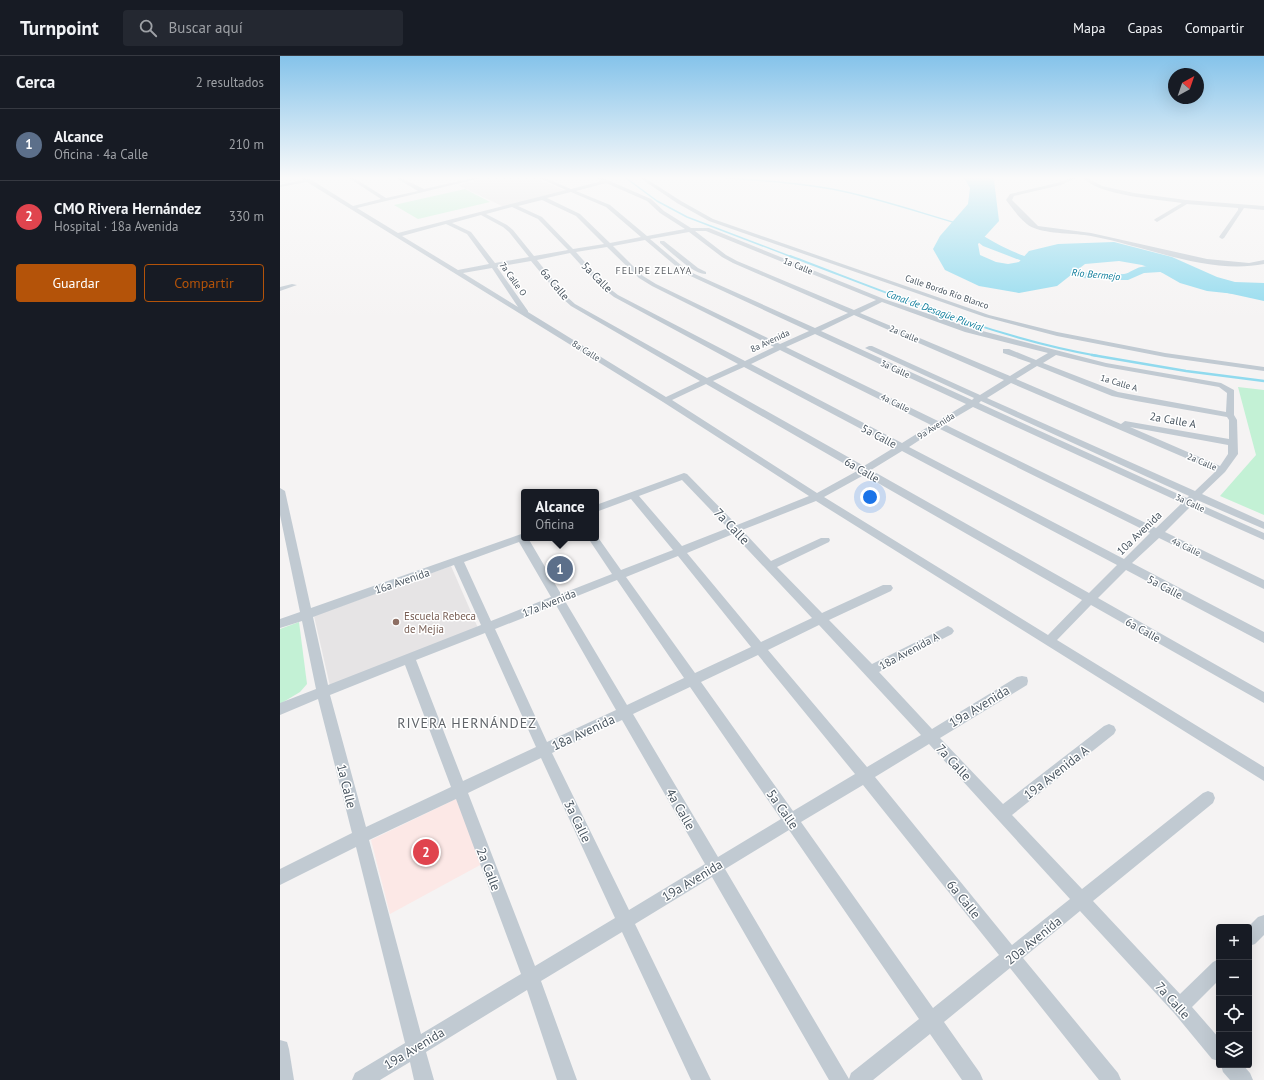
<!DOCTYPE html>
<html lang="es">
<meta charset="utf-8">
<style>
body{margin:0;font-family:"PT Sans",sans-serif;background:#242831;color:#f1f3f6}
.controls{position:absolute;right:12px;bottom:12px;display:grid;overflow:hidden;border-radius:4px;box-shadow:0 4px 16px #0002}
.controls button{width:36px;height:36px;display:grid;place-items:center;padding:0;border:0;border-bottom:1px solid #363941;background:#171b24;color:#f1f3f6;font:20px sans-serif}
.compass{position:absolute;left:888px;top:12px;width:36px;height:36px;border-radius:50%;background:#171b24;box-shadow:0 4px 16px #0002;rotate:40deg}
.you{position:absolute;left:590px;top:441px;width:14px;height:14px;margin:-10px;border:3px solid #fff;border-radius:50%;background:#1a73e8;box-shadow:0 0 0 6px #1a73e833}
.badge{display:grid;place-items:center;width:26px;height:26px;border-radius:50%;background:#b45309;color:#fff;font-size:13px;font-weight:700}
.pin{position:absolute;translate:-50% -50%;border:2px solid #fff;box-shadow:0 1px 4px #0006}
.popup{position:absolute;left:241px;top:433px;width:78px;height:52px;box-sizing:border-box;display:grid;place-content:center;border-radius:4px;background:#171b24;filter:drop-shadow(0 1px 3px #0005);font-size:13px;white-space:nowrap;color:#9ea1a6}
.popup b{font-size:15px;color:#f1f3f6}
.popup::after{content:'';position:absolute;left:50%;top:100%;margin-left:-8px;border:8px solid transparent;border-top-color:#171b24}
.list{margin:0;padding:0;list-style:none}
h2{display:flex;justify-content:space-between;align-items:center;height:52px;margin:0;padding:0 16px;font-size:17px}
h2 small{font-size:13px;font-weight:400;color:#9ea1a6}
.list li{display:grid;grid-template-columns:26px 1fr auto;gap:12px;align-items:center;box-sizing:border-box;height:72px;padding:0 16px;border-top:1px solid #363941}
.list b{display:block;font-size:15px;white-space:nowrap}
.list p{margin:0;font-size:13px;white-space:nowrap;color:#9ea1a6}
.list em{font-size:13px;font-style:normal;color:#9ea1a6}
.actions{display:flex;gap:8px;padding:12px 16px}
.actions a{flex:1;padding:9px 0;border:1px solid #b45309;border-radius:4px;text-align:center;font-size:14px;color:#b45309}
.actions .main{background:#b45309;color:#fff}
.icon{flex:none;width:22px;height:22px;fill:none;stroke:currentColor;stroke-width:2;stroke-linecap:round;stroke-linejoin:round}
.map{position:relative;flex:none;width:984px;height:1024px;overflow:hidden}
header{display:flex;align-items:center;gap:24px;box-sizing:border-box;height:56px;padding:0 20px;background:#171b24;border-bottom:1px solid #363941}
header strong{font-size:19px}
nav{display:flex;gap:22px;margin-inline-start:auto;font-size:14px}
.search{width:280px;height:36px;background:#242831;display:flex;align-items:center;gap:10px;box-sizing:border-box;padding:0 14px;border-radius:4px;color:#9ea1a6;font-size:15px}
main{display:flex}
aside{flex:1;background:#171b24}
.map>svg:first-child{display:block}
</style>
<header>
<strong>Turnpoint</strong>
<div class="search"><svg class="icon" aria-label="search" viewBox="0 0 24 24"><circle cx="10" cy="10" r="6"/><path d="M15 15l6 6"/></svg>Buscar aquí</div>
<nav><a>Mapa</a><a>Capas</a><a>Compartir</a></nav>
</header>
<main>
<aside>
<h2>Cerca<small>2 resultados</small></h2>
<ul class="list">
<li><span class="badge" style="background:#5c6f8a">1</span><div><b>Alcance</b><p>Oficina · 4a Calle</p></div><em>210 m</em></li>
<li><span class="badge" style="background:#e0444e">2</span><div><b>CMO Rivera Hernández</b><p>Hospital · 18a Avenida</p></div><em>330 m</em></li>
</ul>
<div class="actions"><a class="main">Guardar</a><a>Compartir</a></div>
</aside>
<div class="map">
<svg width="984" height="1024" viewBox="0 0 984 1024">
<rect width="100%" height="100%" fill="#f5f3f3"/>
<g fill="#e6e4e5">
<path d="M 207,122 L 255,122 L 286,135 L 224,151 L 178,129 Z"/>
<path d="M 171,510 L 198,572 L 50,630 L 34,560 Z"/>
</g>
<path fill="#fce8e6" d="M 178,742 L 202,808 L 110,858 L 91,784 Z"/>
<g fill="#c3f1d5">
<path d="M 185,133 L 210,146 L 138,163 L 114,149 Z"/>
<path d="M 958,331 L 984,334 L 984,459 L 940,440 L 976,399 Z"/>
<path d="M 19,566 L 27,628 L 20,636 L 0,648 L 0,573 Z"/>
</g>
<path fill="#90daee" d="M 684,122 L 713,122 L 714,124 L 719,165 L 698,188 L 700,199 L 716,206 L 728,208 L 739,206 L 749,195 L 778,188 L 834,186 L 892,201 L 937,221 L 955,226 L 984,227 L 984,239 L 965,239 L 927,235 L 900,227 L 879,215 L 862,209 L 839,205 L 805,208 L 777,230 L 739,237 L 699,230 L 665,214 L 653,193 L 660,180 L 688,148 L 690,132 Z"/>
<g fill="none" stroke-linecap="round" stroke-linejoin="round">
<g stroke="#90daee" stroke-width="1.5">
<path d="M 346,122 L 377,145 L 407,161 L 512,201"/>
<path d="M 446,122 C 481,124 517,127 552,133 C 594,141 635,155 676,167"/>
</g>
<path stroke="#90daee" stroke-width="2" d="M 510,200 C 611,238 711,281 818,300"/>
<path stroke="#90daee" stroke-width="2.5" d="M 812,299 L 906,315 L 984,325"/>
<g fill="#90daee" fill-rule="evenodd">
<path d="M 702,122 L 710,122 L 715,139 L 704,148 L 704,159 L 695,174 C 732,201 798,222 844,218 C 850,217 855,212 861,211 C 876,208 891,211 906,215 L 908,217 L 906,219 L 902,220 L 880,216 L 864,217 L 848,224 L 827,224 L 803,222 L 771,216 L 703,190 L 684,175 L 694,159 L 694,147 L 705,138 Z"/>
<path d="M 947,229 L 984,237 L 984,245 L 943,236 L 941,233 L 943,230 Z"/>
</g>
<g fill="#c1cad2" fill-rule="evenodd">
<path d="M 22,122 L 30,123 L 73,150 L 101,143 L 69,122 L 74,122 L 106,142 L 138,135 L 116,122 L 121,122 L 144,133 L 193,122 L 201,122 L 77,152 L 118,177 L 286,134 L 259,122 L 265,122 L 291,133 L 322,125 L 317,122 L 323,122 L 371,143 L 384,155 L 411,172 L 429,172 L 604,243 L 691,272 L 826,307 L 941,327 L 954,334 L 954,359 L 957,364 L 958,398 L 945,416 L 922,438 L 984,466 L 984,473 L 917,444 L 915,446 L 984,477 L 984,484 L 910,451 L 885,476 L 984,524 L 984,533 L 879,482 L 852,507 L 984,576 L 984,587 L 846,514 L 818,542 L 984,636 L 984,647 L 811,549 L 777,584 L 984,711 L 984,725 L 536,445 L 462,474 L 491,505 L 541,482 L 549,482 L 550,484 L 549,486 L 497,511 L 542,557 L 603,529 L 611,529 L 613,532 L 611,535 L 549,564 L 592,608 L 668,570 L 672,572 L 674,575 L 672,578 L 599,616 L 652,673 L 737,621 L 742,620 L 747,621 L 748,625 L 747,629 L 660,682 L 723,748 L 824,670 L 829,668 L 834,670 L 836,674 L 834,678 L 732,759 L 802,833 L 923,737 L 928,735 L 933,737 L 935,742 L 933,747 L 813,845 L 900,938 L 933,906 L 939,903 L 939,924 L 912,951 L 939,982 L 939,1005 L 932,1003 L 894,957 L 800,855 L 743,902 L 838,1017 L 841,1024 L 819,1024 L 730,912 L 664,966 L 700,1017 L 703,1024 L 682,1024 L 650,978 L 593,1024 L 549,1024 L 432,821 L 355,868 L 431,1024 L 411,1024 L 342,876 L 261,925 L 297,1024 L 277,1024 L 247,934 L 146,996 L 154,1024 L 134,1024 L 130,1006 L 100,1024 L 72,1024 L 75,1017 L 125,987 L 76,791 L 0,829 L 0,813 L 72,777 L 38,643 L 0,659 L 0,647 L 36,633 L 22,565 L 0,572 L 0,563 L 20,556 L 0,459 L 0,432 L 5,435 L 31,552 L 244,477 L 244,482 L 248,482 L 281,538 L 332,518 L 308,482 L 316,482 L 317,480 L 341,514 L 393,494 L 351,443 L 316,456 L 316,449 L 404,417 L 407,418 L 457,469 L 529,440 L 383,346 L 27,126 L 0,131 L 0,129 L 23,124 ZM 326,127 L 367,145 L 380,157 L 405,173 L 367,180 L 330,149 L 296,135 ZM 291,136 L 326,151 L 361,181 L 330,187 L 300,158 L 267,142 ZM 262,144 L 296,160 L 324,188 L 293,193 L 262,161 L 238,150 ZM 232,151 L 258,163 L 288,194 L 254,200 L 233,174 L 227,169 L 206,158 ZM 201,159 L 223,171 L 229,176 L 249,201 L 215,207 L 191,176 L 172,167 ZM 166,168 L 187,178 L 209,208 L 178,214 L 122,180 ZM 415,175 L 426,175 L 596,244 L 574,254 L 457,205 L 446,199 ZM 409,176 L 442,201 L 453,207 L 568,257 L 535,272 L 408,215 L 370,183 ZM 365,184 L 404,217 L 529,275 L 500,288 L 376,228 L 363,220 L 333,190 ZM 327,191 L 359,222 L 372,230 L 494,291 L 465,305 L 338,239 L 325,229 L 296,196 ZM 290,197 L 321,231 L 334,241 L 458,308 L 427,322 L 295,248 L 285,239 L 257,204 ZM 251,205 L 281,241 L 291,250 L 420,325 L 386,341 L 248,256 L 248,255 L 217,211 ZM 212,212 L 238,251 L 183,217 ZM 602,246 L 685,276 L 768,297 L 756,304 L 729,293 L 723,293 L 723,297 L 751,307 L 730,320 L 580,257 ZM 574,259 L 724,324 L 700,339 L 592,290 L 589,290 L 585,292 L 694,342 L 692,344 L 541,275 ZM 535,278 L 686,348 L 658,365 L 506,291 ZM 500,294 L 651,369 L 622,387 L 471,308 ZM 776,299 L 826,311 L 939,331 L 947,337 L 946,356 L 838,336 L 763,307 ZM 757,310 L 832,340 L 856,345 L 947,361 L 949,364 L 949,383 L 845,365 L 841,368 L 736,323 ZM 464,311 L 615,391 L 584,410 L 433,325 ZM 731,327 L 936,415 L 915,435 L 707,342 ZM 426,328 L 577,415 L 537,437 L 392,344 ZM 701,345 L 909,440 L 907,442 L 699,347 ZM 693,351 L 902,447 L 876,472 L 664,368 ZM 850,371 L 948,389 L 948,398 L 940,410 ZM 658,372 L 870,477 L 844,503 L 629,391 ZM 622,395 L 837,509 L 809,537 L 591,414 ZM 584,419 L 802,544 L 768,579 L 544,441 ZM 402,424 L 448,472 L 402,490 L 359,440 ZM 453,478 L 532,562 L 481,586 L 407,497 ZM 239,486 L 271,541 L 211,565 L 184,506 ZM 398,500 L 471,591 L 415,617 L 346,521 ZM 174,509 L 201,569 L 48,629 L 33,561 ZM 337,524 L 404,622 L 347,649 L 285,545 ZM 276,549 L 336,654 L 267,686 L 215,573 ZM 539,569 L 641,679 L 587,711 L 488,594 ZM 205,577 L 256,691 L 183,725 L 136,604 ZM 478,599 L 575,718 L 513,755 L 421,626 ZM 125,609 L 171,731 L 86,771 L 50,639 ZM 410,631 L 501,763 L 438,801 L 353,658 ZM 342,664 L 425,808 L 349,854 L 272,697 ZM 649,688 L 790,843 L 732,889 L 595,721 ZM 261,702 L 335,862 L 255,910 L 188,737 ZM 583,729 L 719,899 L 653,952 L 521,766 ZM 176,743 L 241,918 L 141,978 L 89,784 ZM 509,774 L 639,963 L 571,1017 L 569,1023 L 445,813 Z"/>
<path d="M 360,122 L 365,122 L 401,145 L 433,163 L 709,259 L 777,276 L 885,297 L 984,311 L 984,315 L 885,301 L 777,280 L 705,261 L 429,165 L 397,147 Z"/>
<path d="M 790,122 L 796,122 L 781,129 L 734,140 L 732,144 L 758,170 L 811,177 L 927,203 L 969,207 L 984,204 L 984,208 C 928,219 866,190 811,180 C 795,177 768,178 754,172 C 743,168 733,153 726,144 L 730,138 L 777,127 Z"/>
<path d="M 803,122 L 808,122 L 822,130 L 854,137 L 906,144 L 984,150 L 984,154 L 964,152 L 944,182 L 942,183 L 939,181 L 958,154 L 958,152 L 907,148 L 877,166 L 874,164 L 875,163 L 902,147 C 876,143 821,140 803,122 Z"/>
<path d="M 380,185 L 384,185 L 418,212 L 426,216 L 426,218 C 414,219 390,195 380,187 Z"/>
<path d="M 12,228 L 17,229 L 0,235 L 0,231 Z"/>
<path d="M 984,859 L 984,879 L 975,888 L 969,890 L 968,871 L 978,861 Z"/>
<path d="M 0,984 L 7,986 L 9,993 L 14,1024 L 0,1024 Z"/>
<path d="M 941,1009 L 963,1009 L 970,1017 L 973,1024 L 950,1024 L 943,1016 Z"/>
</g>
</g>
<linearGradient id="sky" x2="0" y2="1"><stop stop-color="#85c3ea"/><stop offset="0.46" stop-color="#fafafa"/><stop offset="1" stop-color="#fafafa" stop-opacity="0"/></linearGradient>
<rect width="984" height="265" fill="url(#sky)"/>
<circle fill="#8d6e63" stroke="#fff" stroke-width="1.5" cx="116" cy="566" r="4"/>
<g text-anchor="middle" stroke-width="3" stroke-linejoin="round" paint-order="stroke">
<g font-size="9" fill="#4a5661" stroke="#fff">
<text transform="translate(518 210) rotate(22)" y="3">1a Calle</text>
<text transform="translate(233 223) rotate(54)" y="3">7a Calle O</text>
<text transform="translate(667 236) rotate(19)" y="3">Calle Bordo Río Blanco</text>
<text transform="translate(624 278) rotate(23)" y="3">2a Calle</text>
<text transform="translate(490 285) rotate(-25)" y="3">8a Avenida</text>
<text transform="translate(306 295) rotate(32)" y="3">8a Calle</text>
<text transform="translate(615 313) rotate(25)" y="3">3a Calle</text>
<text transform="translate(839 327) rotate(17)" y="3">1a Calle A</text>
<text transform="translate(615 347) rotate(26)" y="3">4a Calle</text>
<text transform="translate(656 370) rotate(-32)" y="3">9a Avenida</text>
<text transform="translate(922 406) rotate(23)" y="3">2a Calle</text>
<text transform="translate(910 447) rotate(25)" y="3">3a Calle</text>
<text transform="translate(906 491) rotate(26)" y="3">4a Calle</text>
</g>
<g font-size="10" letter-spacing="1" fill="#5f6368" stroke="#fff">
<text x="374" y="218">FELIPE ZELAYA</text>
</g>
<g font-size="10" font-style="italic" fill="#0c7c9b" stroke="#fff">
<text transform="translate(816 218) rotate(5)" y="4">Río Bermejo</text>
<text transform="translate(655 254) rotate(20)" y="4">Canal de Desagüe Pluvial</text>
</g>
<g font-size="11" fill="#4a5661" stroke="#fff">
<text transform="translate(317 221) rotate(45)" y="4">5a Calle</text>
<text transform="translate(275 228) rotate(50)" y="4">6a Calle</text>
<text transform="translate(893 364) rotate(10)" y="4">2a Calle A</text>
<text transform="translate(599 380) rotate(28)" y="4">5a Calle</text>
<text transform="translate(582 414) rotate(30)" y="4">6a Calle</text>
<text transform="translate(859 477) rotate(-44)" y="4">10a Avenida</text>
<text transform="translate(122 525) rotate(-19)" y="4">16a Avenida</text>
<text transform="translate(885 531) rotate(28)" y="4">5a Calle</text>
<text transform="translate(269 547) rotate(-22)" y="4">17a Avenida</text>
<text transform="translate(863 574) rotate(29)" y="4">6a Calle</text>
<text transform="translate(629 595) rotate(-28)" y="4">18a Avenida A</text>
</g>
<g font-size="11" fill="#785e54" stroke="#fff" text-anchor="start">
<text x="124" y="564">Escuela Rebeca<tspan x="124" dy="13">de Mejía</tspan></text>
</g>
<g font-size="13" fill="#4a5661" stroke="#fff">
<text transform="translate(452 470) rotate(46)" y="5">7a Calle</text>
<text transform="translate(699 650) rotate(-31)" y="5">19a Avenida</text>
<text transform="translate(303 676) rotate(-25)" y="5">18a Avenida</text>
<text transform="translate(674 706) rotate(47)" y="5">7a Calle</text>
<text transform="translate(776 716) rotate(-38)" y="5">19a Avenida A</text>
<text transform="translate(67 730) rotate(76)" y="5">1a Calle</text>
<text transform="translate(401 753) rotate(60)" y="5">4a Calle</text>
<text transform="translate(503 753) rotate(55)" y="5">5a Calle</text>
<text transform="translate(298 765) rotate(64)" y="5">3a Calle</text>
<text transform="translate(209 813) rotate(69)" y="5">2a Calle</text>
<text transform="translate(412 824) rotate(-31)" y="5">19a Avenida</text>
<text transform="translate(684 843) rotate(51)" y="5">6a Calle</text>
<text transform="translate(753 884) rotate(-39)" y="5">20a Avenida</text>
<text transform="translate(893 944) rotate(48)" y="5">7a Calle</text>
<text transform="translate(134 992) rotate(-31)" y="5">19a Avenida</text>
</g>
<g font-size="14" letter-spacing="1" fill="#5f6368" stroke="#fff">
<text x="187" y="672">RIVERA HERNÁNDEZ</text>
</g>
</g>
</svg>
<div class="controls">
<button>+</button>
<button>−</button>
<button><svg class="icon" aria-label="locate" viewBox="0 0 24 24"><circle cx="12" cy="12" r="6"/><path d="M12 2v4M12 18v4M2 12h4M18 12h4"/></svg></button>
<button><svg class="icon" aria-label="layers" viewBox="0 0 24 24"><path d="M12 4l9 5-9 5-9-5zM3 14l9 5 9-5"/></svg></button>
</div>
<svg class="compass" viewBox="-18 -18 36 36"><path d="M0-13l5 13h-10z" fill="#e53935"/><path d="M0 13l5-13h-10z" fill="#9ea1a6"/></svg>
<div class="you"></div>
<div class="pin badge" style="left:280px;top:513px;background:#5c6f8a">1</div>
<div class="popup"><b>Alcance</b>Oficina</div>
<div class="pin badge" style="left:146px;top:796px;background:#e0444e">2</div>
</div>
</main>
